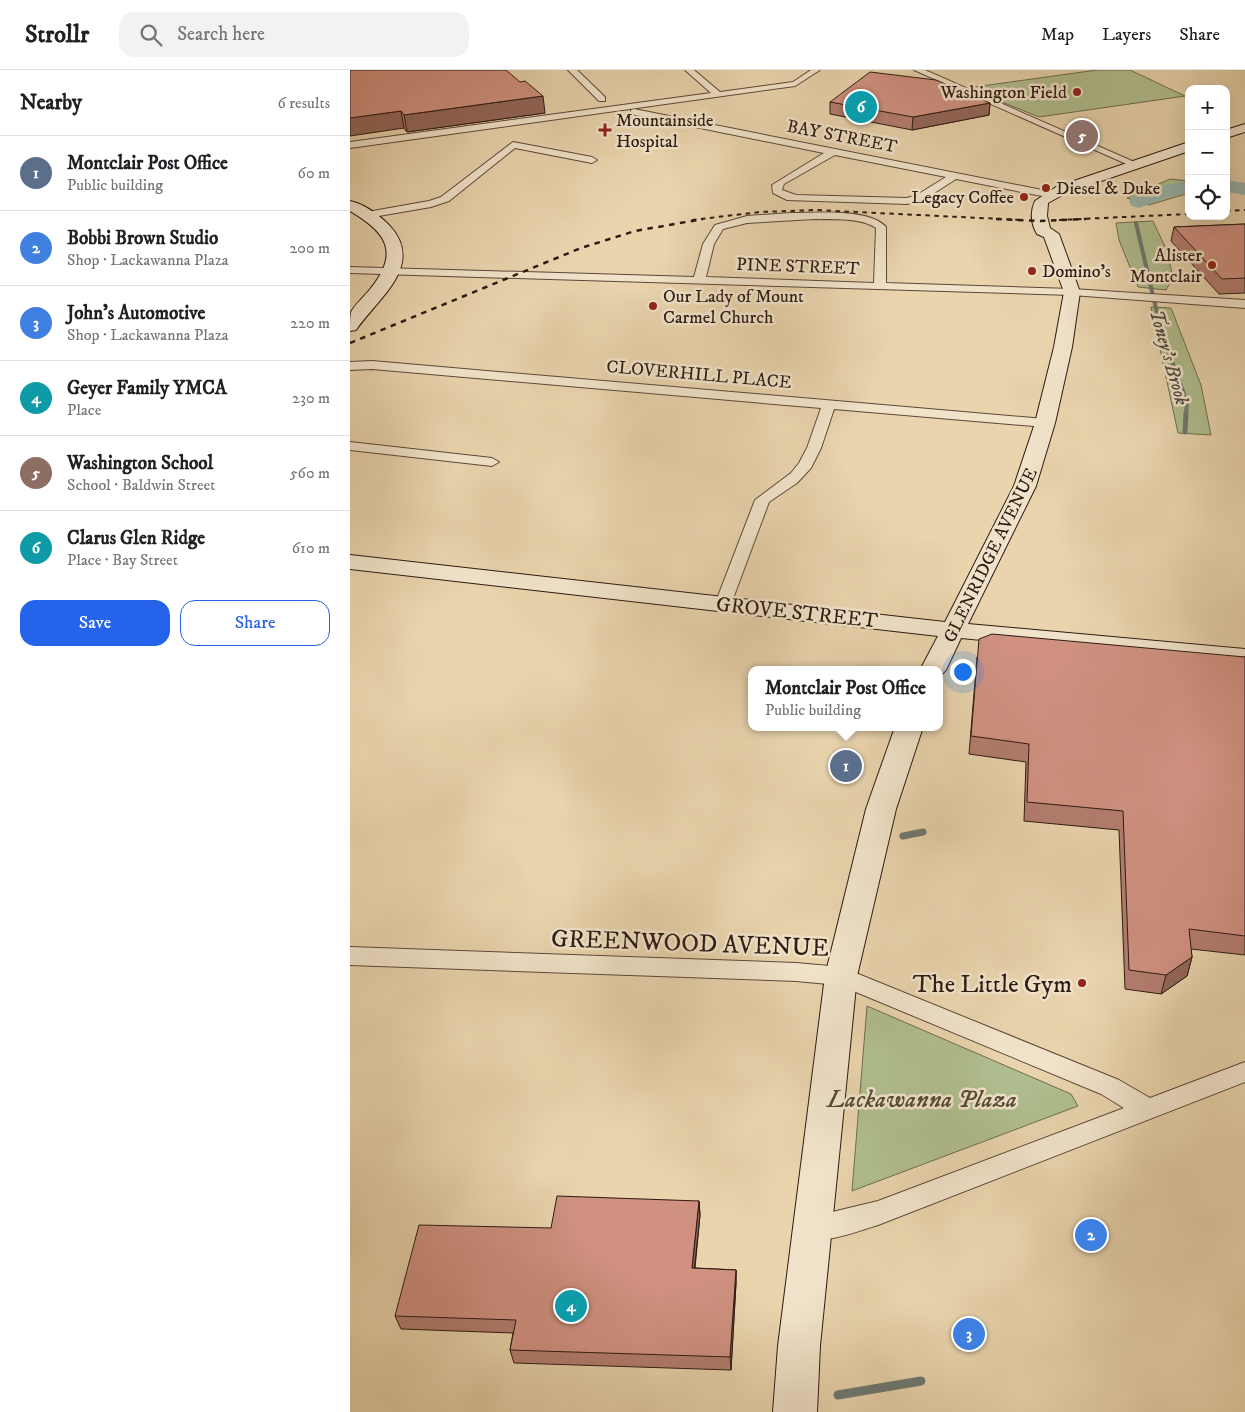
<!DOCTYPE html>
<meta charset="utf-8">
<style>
body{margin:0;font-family:"IM FELL DW Pica",serif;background:#f2f2f2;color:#202124}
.controls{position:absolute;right:15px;top:15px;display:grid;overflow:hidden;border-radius:10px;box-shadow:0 5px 20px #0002}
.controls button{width:45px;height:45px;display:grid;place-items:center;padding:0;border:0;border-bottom:1px solid #e0e0e0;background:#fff;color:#202124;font:25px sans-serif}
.you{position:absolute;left:612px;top:601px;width:18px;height:18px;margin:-12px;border:4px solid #fff;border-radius:50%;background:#1a73e8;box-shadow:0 0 0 8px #1a73e833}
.badge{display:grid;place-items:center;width:32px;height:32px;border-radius:50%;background:#2563eb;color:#fff;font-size:16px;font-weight:700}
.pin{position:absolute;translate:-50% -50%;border:2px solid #fff;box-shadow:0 1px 5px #0006}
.popup{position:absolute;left:398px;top:596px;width:195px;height:65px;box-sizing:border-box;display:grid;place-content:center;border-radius:10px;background:#fff;filter:drop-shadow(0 1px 4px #0005);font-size:16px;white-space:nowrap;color:#757577}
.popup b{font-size:19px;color:#202124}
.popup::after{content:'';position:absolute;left:50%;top:100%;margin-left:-10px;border:10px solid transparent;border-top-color:#fff}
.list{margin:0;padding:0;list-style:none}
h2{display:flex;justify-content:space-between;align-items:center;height:65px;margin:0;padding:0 20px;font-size:21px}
h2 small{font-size:16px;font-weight:400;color:#757577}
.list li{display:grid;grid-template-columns:32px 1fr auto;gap:15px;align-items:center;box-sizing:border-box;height:75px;padding:0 20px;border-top:1px solid #e0e0e0}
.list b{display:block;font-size:19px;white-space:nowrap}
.list p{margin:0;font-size:16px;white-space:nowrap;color:#757577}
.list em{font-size:16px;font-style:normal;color:#757577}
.actions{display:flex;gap:10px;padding:15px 20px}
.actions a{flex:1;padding:11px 0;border:1px solid #2563eb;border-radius:15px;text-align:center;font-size:18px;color:#2563eb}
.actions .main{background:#2563eb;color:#fff}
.icon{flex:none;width:28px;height:28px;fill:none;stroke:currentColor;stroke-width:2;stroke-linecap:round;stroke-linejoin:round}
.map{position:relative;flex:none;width:895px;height:1342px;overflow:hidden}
header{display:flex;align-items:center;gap:30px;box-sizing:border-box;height:70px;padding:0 25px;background:#fff;border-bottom:1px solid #e0e0e0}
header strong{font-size:24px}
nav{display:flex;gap:28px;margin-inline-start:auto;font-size:18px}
.search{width:350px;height:45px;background:#f2f2f2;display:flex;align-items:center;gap:12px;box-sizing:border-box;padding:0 18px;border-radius:15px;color:#757577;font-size:19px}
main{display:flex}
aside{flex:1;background:#fff}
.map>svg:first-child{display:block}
</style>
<header>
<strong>Strollr</strong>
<div class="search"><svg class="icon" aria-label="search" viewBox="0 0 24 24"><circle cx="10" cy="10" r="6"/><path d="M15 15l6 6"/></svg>Search here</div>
<nav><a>Map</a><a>Layers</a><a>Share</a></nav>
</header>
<main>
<aside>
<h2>Nearby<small>6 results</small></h2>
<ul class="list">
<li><span class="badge" style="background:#5c6f8a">1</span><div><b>Montclair Post Office</b><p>Public building</p></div><em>60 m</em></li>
<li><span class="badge" style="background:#3f7fe0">2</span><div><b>Bobbi Brown Studio</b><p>Shop · Lackawanna Plaza</p></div><em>200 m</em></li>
<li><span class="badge" style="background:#3f7fe0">3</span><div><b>John's Automotive</b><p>Shop · Lackawanna Plaza</p></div><em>220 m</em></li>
<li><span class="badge" style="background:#0f9aa8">4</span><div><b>Geyer Family YMCA</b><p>Place</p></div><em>230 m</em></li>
<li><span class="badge" style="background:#8d6e63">5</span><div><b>Washington School</b><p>School · Baldwin Street</p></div><em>560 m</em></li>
<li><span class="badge" style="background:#0f9aa8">6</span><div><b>Clarus Glen Ridge</b><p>Place · Bay Street</p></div><em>610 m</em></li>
</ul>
<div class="actions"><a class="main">Save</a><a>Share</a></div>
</aside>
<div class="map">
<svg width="895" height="1342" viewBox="0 0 895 1342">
<rect width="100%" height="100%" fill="#e9d4ad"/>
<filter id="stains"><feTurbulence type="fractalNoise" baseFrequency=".004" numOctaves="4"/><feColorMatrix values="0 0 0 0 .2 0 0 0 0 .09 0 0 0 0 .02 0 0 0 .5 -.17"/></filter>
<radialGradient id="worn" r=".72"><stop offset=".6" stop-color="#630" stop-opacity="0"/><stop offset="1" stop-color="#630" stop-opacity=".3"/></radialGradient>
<g fill="#b0be8f" stroke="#6e6c50">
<path d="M 747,0 L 780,0 L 835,26 L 689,47 L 617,18 Z"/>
<path d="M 820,109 L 839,111 L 839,123 L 799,135 L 777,128 Z"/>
<path d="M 803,151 L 817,181 L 823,208 L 816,220 L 788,217 L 769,170 L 766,153 Z"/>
<path d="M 801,237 L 821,238 L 851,315 L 861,365 L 828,363 Z"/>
<path d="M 517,936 L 721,1024 L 728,1036 L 502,1121 Z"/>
</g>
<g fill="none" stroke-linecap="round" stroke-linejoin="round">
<path stroke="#6d7871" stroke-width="4" d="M 786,153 L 812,264 L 837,332 L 836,344"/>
<path stroke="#6d7871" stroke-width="5" d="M 835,362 L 836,343"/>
<path stroke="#6d7871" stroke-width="7" d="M 553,766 L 573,762"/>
<path stroke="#6d7871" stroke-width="9" d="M 488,1325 L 571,1311"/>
<g fill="#98b7b0" fill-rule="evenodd">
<path d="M 876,110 L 895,113 L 895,125 L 876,122 Z"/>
<path d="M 839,111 L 839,123 L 818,127 L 789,138 L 782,136 L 779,132 C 788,118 822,114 839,111 Z"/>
</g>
<defs>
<g id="street">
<path d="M 218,0 L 227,0 L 255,27 L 255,31 L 249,31 Z"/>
<path d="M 335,0 L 344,0 L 370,22 L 443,12 L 461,0 L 470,0 L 445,16 L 0,78 L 0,72 L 361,23 Z"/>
<path d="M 564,0 L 575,0 L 789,94 L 781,96 Z"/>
<path d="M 284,39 L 702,122 L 707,125 L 702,128 L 606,109 L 575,129 L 557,134 L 437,130 L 423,123 L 422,115 L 474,83 L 281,44 L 281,40 ZM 485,85 L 596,107 L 567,125 L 557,128 L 446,125 L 432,120 L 434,114 Z"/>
<path d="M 163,72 L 242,87 L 247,90 L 242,93 L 165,78 L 99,131 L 81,137 L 17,148 L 12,145 L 17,142 L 79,131 L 91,127 Z"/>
<path d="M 441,143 C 465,143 520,138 536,157 L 536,213 L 722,219 L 895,230 L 895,238 L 722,225 L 0,203 L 0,197 L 344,207 L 353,174 L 365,155 L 397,146 ZM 465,149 C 484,150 510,147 526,158 L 524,213 L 356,207 L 364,174 L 373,159 L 397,153 Z"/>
<path d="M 22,291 L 695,349 L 702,353 L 695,357 L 484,339 L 471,378 L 461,398 L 447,413 L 419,432 L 381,534 L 379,538 L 367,538 L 365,534 L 405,430 L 441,403 L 449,393 L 457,378 L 471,338 L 22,299 L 0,300 L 0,292 Z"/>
<path d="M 0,372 L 142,388 L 149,392 L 142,396 L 0,380 Z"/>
<path d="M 0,877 L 446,893 L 491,897 L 769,1010 L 800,1028 L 895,992 L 895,1012 L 528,1155 C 505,1162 475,1175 453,1167 L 449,1158 L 453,1149 L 528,1131 L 774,1038 L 751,1024 L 489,915 L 446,911 L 0,895 Z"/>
</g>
<g id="secondary">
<path d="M 895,54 L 895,62 L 876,68 L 876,60 Z"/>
<path d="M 839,72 L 839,81 L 716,123 L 698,133 L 697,146 L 700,158 L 709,164 L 730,222 L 722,277 L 705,353 L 686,416 L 618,554 L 895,579 L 895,595 L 611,568 L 596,600 L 590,606 L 590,600 L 570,600 L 588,566 L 0,499 L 0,485 L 595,552 L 664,416 L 685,353 L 704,277 L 714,222 L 694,167 L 687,164 C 681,154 680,142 685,131 L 706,117 Z"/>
<path d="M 0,131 C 14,134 29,145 39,155 C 76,195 29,227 6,260 L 0,261 C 0,256 0,247 1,242 C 6,233 15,226 21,218 C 50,182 36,162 0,141 Z"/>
<path d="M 545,657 L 573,657 L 546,739 L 507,906 L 470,1276 L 467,1342 L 423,1342 L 428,1276 L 475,906 L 516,739 Z"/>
</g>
</defs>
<use href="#street" stroke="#5c4839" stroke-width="2"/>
<use href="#secondary" stroke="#2d1a12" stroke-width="2"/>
<use href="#street" fill="#f1e3ca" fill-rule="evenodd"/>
<use href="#secondary" fill="#f1e3ca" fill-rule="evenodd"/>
<g stroke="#2d1a12" stroke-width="2" stroke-dasharray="4.5 4.5" stroke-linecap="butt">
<path d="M 876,141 L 895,140"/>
<path d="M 342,150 L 410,142 L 465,140 L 672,150"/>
<path d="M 709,150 L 839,144"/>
</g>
<g stroke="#2d1a12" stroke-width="2.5" stroke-dasharray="5.5 5.5" stroke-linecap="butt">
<path d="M 646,149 L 690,151 L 736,149"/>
<path d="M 0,273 L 231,178 L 285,161 L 353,149"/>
</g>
</g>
<g fill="#b37d6f" stroke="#2d1a12">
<path d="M 0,0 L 195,43 L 57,62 Z"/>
<path d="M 480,32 L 640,33 L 639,45 L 562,60 L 480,44 Z"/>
<path d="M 895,154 L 895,223 L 869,224 L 821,171 L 824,157 Z"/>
<path d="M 627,587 L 895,587 L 895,885 L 841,879 L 842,887 L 837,906 L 811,924 L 775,919 L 769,760 L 674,751 L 676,692 L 619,684 Z"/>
<path d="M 349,1131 L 350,1145 L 345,1198 L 386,1200 L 386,1213 L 381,1300 L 164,1293 L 160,1280 L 163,1263 L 51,1259 L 45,1246 L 201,1158 Z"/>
</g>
<g fill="#92665a" stroke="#2d1a12">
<path d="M 193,26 L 195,43 L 57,62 L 54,45 Z"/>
<path d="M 640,33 L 639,45 L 562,60 L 563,47 Z"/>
<path d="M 51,41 L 54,58 L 0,66 L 0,48 Z"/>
<path d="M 842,887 L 837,906 L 811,924 L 816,905 Z"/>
<path d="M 349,1131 L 350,1145 L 343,1212 L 342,1198 Z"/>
<path d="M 386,1200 L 386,1213 L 381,1300 L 380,1287 Z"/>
</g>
<g fill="#d09181" stroke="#2d1a12">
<path d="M 0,0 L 156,0 L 170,12 L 175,11 L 193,26 L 54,45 L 51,41 L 0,48 Z"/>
<path d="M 520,2 L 586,10 L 640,33 L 563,47 L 480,32 Z"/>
<path d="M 895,154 L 895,208 L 872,209 L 824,157 Z"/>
<path d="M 642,564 L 895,587 L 895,866 L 839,859 L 842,887 L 816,905 L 779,900 L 773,741 L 677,732 L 679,674 L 621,666 L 629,569 Z"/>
<path d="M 207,1126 L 349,1131 L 342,1198 L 386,1200 L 380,1287 L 160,1280 L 166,1250 L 45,1246 L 69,1155 L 201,1158 Z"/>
</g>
<g fill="#8f2418" stroke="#f1e3ca" stroke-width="2">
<circle cx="727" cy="22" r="5"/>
<path d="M252.5 52.5h5v5h5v5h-5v5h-5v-5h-5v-5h5z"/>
<circle cx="696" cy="118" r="5"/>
<circle cx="674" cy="127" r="5"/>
<circle cx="862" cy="195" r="5"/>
<circle cx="682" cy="201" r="5"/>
<circle cx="303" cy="236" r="5"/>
<circle cx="732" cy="913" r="5"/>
</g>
<g text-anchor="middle" stroke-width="5" stroke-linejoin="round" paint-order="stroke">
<g font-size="18" fill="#2d1a12" stroke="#f1e3ca" text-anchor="start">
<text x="717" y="28" text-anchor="end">Washington Field</text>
<text x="266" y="56">Mountainside<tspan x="266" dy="21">Hospital</tspan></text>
<text x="706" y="124">Diesel &amp; Duke</text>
<text x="664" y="133" text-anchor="end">Legacy Coffee</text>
<text x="852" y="191" text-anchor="end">Alister<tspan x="852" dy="21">Montclair</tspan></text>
<text x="692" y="207">Domino's</text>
<text x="313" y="232">Our Lady of Mount<tspan x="313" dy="21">Carmel Church</tspan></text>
</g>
<g font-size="18" fill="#2d1a12" stroke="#f1e3ca">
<text transform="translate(492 66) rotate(11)" y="6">BAY STREET</text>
<text transform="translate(448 196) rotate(2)" y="6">PINE STREET</text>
<text transform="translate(349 304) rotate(5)" y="6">CLOVERHILL PLACE</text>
<text transform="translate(640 485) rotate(-64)" y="6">GLENRIDGE AVENUE</text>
</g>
<g font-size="19" font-style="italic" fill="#4d4941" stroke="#f1e3ca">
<text transform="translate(820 287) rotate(74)" y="7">Toney's Brook</text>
</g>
<g font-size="21" fill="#2d1a12" stroke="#f1e3ca">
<text transform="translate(447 542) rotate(6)" y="7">GROVE STREET</text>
</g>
<g font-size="25" fill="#2d1a12" stroke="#f1e3ca">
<text transform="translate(340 872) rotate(2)" y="9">GREENWOOD AVENUE</text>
</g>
<g font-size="25" fill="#2d1a12" stroke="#f1e3ca" text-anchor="end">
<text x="722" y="922">The Little Gym</text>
</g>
<g font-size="25" font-style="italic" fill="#544b38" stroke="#f1e3ca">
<text x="572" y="1037">Lackawanna Plaza</text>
</g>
</g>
<rect width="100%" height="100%" filter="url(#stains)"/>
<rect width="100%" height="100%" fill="url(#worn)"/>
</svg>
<div class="controls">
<button>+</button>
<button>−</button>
<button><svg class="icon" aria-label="locate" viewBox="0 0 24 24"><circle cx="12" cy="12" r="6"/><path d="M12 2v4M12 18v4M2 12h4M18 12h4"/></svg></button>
</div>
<div class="you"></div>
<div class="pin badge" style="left:496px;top:696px;background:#5c6f8a">1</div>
<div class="popup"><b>Montclair Post Office</b>Public building</div>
<div class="pin badge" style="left:741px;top:1165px;background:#3f7fe0">2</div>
<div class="pin badge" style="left:619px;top:1264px;background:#3f7fe0">3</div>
<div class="pin badge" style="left:221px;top:1236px;background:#0f9aa8">4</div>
<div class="pin badge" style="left:732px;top:66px;background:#8d6e63">5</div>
<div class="pin badge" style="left:511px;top:37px;background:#0f9aa8">6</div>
</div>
</main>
